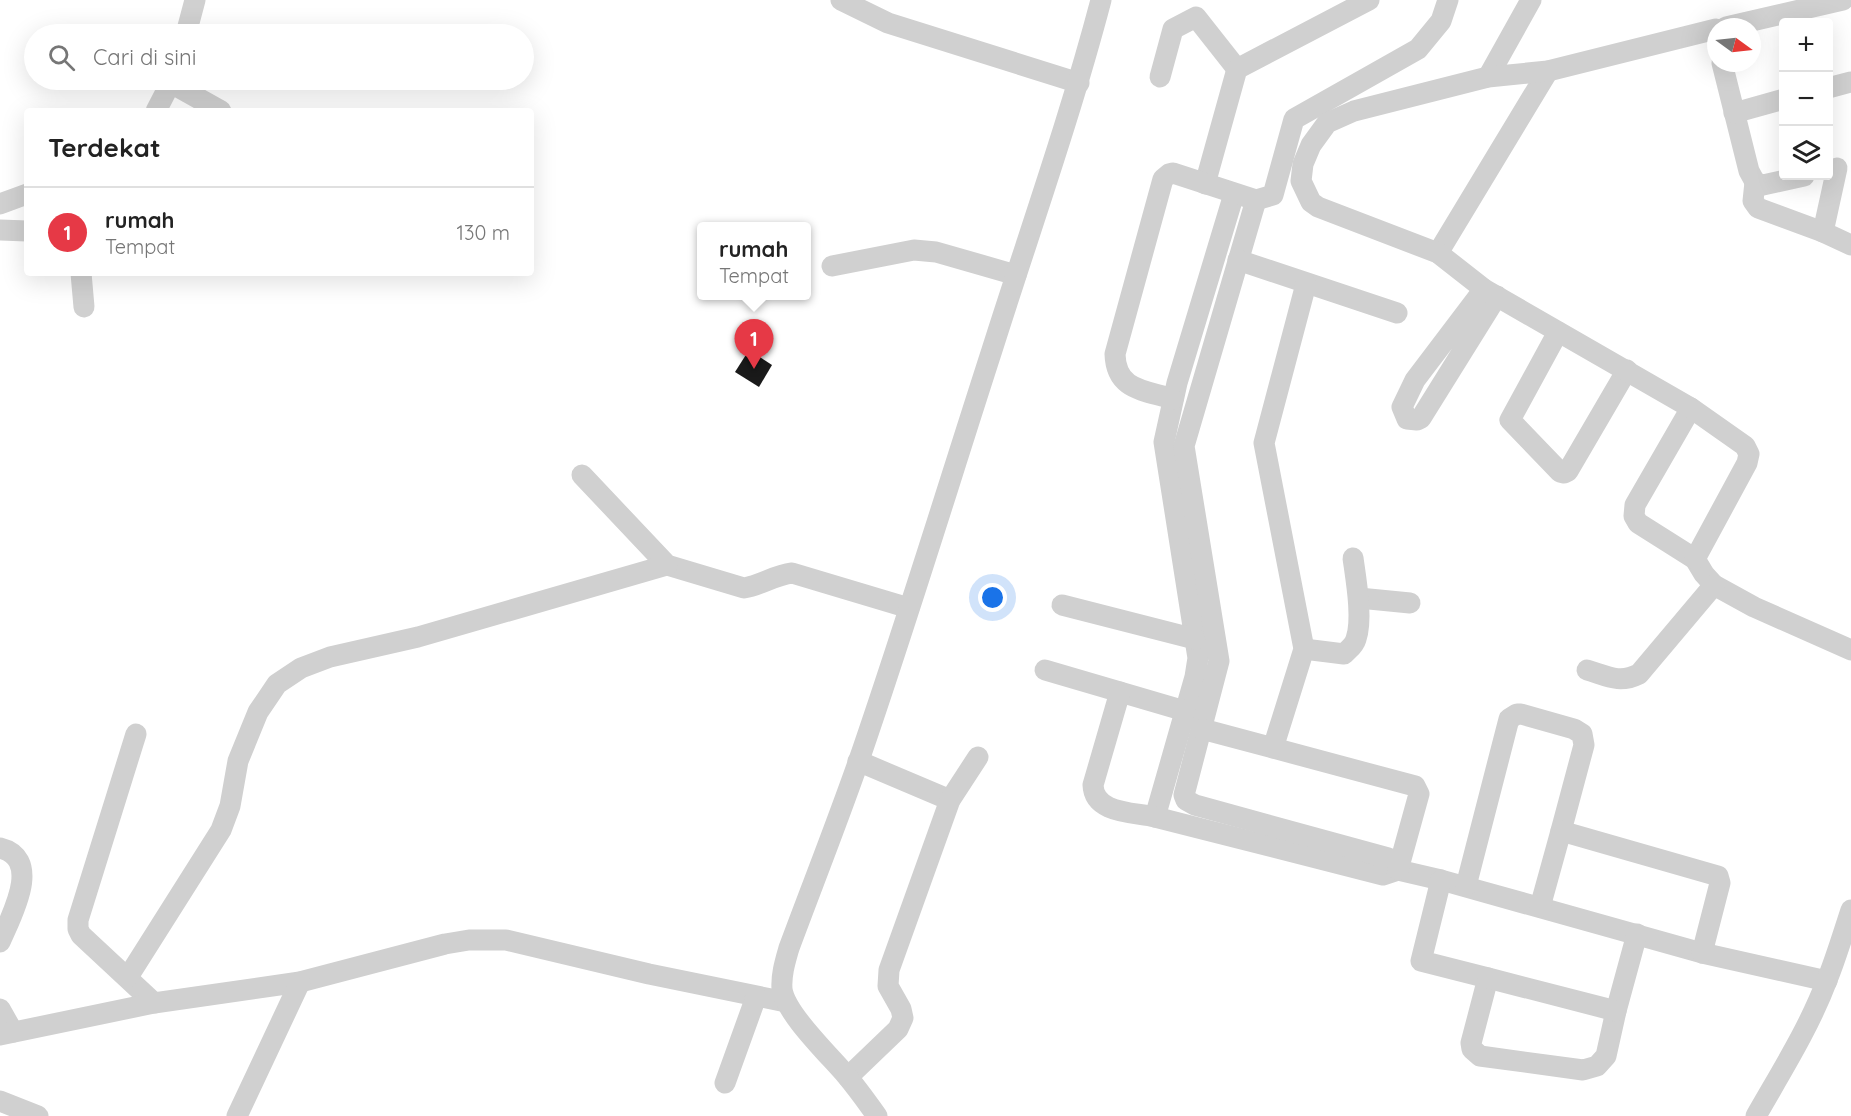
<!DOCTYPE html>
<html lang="id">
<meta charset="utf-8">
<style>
body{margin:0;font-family:Quicksand,sans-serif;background:#f6f6f6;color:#222}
.controls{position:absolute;right:18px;top:18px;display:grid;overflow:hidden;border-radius:6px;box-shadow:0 6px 24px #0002}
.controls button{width:54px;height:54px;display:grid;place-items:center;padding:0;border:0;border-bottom:2px solid #e0e0e0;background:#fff;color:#222;font:30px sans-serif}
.compass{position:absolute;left:1707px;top:18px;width:54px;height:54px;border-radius:50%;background:#fff;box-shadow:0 6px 24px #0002;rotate:105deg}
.you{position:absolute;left:993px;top:598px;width:21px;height:21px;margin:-15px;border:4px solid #fff;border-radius:50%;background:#1a73e8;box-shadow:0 0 0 9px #1a73e833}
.badge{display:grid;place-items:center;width:39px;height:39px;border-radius:50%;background:#e63946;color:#fff;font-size:20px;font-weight:700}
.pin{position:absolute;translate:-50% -50px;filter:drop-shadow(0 2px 3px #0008)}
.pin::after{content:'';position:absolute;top:32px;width:21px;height:18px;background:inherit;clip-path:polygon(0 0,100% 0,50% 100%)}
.popup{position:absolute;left:697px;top:222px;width:114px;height:78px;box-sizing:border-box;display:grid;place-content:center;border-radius:6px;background:#fff;filter:drop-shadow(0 2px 4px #0005);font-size:20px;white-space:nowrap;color:#767676}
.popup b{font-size:22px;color:#222}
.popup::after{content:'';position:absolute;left:50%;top:100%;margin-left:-12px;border:12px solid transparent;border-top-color:#fff}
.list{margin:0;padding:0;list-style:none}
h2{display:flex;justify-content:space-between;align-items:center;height:78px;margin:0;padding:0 24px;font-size:26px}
h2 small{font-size:20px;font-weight:400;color:#767676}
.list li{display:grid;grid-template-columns:39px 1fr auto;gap:18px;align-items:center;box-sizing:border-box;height:90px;padding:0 24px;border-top:2px solid #e0e0e0}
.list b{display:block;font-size:22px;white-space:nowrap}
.list p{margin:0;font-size:20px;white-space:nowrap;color:#767676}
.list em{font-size:20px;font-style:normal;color:#767676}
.icon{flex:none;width:33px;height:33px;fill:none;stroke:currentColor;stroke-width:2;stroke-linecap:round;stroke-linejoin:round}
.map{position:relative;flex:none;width:1851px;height:1116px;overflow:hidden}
.search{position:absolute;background:#fff;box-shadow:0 6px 24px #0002;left:24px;top:24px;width:510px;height:66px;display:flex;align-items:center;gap:15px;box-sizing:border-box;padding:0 21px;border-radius:33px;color:#767676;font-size:22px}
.panel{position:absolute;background:#fff;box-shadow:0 6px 24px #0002;left:24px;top:108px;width:510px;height:168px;border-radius:6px}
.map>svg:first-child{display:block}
</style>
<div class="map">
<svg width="1851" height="1116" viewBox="0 0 1851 1116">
<rect width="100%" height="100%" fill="#fff"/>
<path fill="#1a1a1a" d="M 749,350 L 772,365 L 759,387 L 735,372 Z"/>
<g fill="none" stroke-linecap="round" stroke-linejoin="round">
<g stroke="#d0d0d0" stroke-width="21">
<path d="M 841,0 L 888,23 L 1079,83"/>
<path d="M 1726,27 L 1843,0"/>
<path d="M 186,34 L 195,0"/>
<path d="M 1722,63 L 1749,171 L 1755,182 L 1763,185 L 1804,176"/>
<path d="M 1160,77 L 1173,29 L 1196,17 L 1237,69"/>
<path d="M 1488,77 L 1531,0"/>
<path d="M 171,83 L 221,111"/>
<path d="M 1828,88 L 1851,82"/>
<path d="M 156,111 L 172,80"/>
<path d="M 1734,113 L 1784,99"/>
<path d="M 1755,182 L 1753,201 L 1758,208 L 1823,232 L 1851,245"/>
<path d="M 1205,184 L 1237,69 L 1369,0"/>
<path d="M 1234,194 L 1177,383 L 1164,442 L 1198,658 L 1195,677 L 1155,817 L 1383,875 L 1398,870 L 1441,880 L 1702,953 L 1827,981"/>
<path d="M 1256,200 L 1184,446 L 1219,661 L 1184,795 L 1186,800 L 1195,805 L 1388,858 L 1398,870"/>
<path d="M 0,204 L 27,194"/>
<path d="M 0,230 L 27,231"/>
<path d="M 1823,232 L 1837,168"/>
<path d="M 1438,253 L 1548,71"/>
<path d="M 1238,260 L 1397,313"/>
<path d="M 832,266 L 914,250 L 936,252 L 1016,275"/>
<path d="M 81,273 L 84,307"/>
<path d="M 1484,289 L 1415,380 L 1402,407 L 1407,419 L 1417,420 L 1421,418 L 1497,296"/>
<path d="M 1558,332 L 1510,420 L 1560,472 L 1564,473 L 1568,471 L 1627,370"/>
<path d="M 1173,399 C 1145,390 1116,391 1115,354 L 1163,179 L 1169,174 L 1173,173 L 1256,200 L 1273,195 L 1294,119 L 1418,49 L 1441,21 L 1448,0"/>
<path d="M 1691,408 L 1635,505 L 1634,516 L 1638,523 L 1695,559 L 1704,574 L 1714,585 L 1754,607 L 1851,650"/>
<path d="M 582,475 L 667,565 L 744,588 C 761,585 775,575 792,573 L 909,608"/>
<path d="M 1695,559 L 1747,463 L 1749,454 L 1745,446 L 1691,408 L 1484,289 L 1438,253 L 1318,207 L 1311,202 L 1301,181 L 1303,164 L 1311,145 L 1327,123 L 1354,111 L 1488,77 L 1548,71 L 1716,29"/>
<path d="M 1359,598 L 1410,603"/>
<path d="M 1062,605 L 1195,639"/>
<path d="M 1304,649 L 1344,654 C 1349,649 1354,646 1356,639 C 1363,619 1356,580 1353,558"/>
<path d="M 1045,670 L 1185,711"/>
<path d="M 1587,670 C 1607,676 1619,684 1639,674 L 1714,585"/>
<path d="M 1120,692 L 1093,785 C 1094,814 1134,812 1155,817"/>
<path d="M 1202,729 L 1415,786 L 1419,794 L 1398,870"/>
<path d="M 136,734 L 78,920 L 78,929 L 81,935 L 154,1003"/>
<path d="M 1273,748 L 1304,649 L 1264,443 L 1306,284"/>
<path d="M 858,761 L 950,800"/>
<path d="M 0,848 C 44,859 10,918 0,942"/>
<path d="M 1441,880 L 1421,961 L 1488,978 L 1471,1043 L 1472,1049 L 1480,1056 L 1583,1070 L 1597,1066 L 1606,1056 L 1616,1011 L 1637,934"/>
<path d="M 1466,886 L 1509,719 L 1517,714 L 1521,714 L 1574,729 L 1582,734 L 1584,745 L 1561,831 L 1718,876 L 1720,883 L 1702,953"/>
<path d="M 1540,907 L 1561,831"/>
<path d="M 128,977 L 221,830 L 230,806 L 238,761 L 258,712 L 277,684 L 301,668 L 330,657 L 418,637 L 667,565"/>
<path d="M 1488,978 L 1616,1011"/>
<path d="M 0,1009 L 13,1032"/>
<path d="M 0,1035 L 154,1003 L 300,982 L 445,944 L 469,940 L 506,940 L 649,974 L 786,1002"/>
<path d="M 848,1077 L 898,1029 L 903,1018 L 901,1009 L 888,986 L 889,970 L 950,800 L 978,757"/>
<path d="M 725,1083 L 756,997"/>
<path d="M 0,1101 L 38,1116"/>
<path d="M 237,1116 L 300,982"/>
<path d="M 877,1116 C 867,1102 857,1088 846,1075 C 830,1056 785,1013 782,989 C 781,975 785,962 789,948 C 812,886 837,823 859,760 C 906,624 948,486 992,350 C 1029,233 1070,118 1101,0"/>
<path d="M 1756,1116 C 1781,1072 1809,1028 1827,980 C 1836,958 1843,934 1851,910"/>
</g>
</g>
</svg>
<div class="controls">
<button>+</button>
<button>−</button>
<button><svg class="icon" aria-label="layers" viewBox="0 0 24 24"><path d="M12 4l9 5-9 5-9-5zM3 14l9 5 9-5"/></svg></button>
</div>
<svg class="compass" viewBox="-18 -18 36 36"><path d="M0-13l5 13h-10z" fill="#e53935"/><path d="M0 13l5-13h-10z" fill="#767676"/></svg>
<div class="you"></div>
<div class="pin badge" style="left:754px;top:369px">1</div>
<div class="popup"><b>rumah</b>Tempat</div>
<div class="search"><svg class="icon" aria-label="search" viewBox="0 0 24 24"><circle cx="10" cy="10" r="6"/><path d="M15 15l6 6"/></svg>Cari di sini</div>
<section class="panel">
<h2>Terdekat<small></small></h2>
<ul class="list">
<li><span class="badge">1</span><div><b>rumah</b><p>Tempat</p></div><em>130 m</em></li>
</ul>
</section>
</div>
